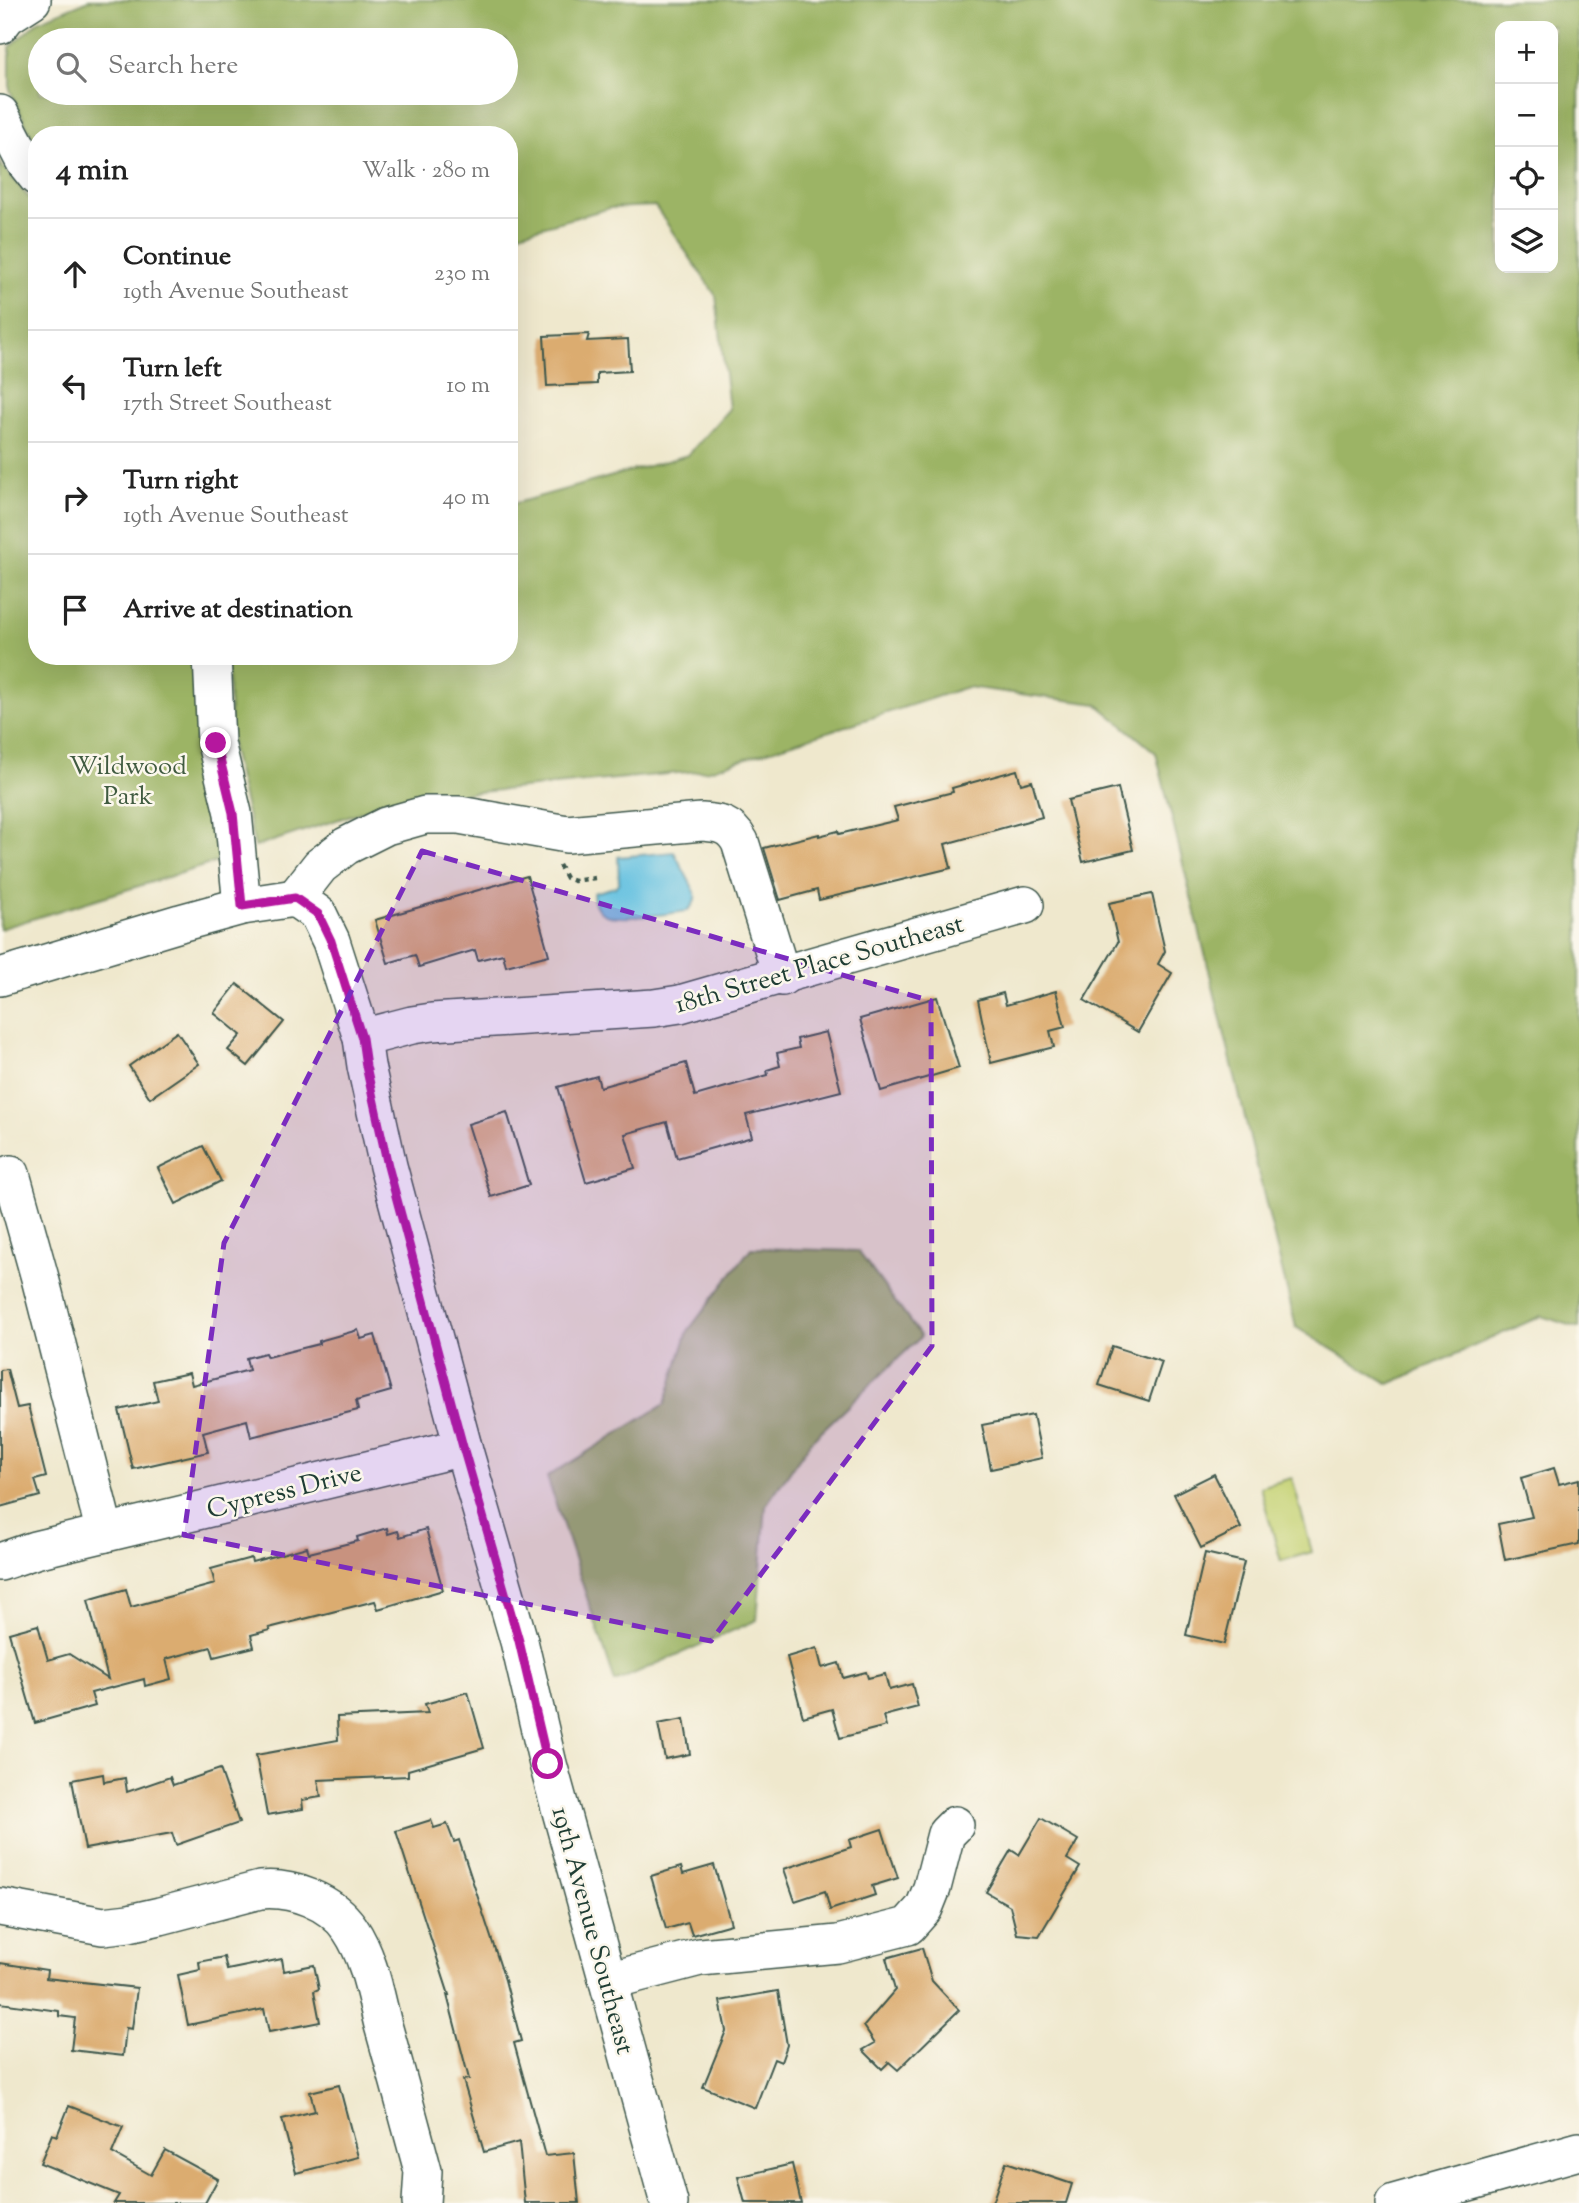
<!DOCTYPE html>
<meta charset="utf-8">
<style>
body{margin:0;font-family:"Sorts Mill Goudy",serif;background:#f6f6f6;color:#222}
.controls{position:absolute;right:21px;top:21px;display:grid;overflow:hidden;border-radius:14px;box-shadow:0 7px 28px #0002}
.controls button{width:63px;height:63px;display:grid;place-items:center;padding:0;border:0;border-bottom:2px solid #e0e0e0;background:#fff;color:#222;font:35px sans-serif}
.stop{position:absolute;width:21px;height:21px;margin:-16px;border:5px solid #b5179e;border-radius:50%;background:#fff}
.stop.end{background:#b5179e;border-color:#fff;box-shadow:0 2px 7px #0008}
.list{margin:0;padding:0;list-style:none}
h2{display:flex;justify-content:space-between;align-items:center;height:91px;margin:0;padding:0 28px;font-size:30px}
h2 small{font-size:23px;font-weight:400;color:#767676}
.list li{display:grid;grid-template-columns:46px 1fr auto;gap:21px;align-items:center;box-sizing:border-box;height:112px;padding:0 28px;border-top:2px solid #e0e0e0}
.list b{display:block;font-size:26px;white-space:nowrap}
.list p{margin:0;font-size:23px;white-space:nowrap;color:#767676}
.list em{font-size:23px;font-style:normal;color:#767676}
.icon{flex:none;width:38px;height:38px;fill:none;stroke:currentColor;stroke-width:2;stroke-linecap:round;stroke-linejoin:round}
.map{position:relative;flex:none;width:1579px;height:2203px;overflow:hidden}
.search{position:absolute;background:#fff;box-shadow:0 7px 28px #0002;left:28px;top:28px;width:490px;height:77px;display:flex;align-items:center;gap:18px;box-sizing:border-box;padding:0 24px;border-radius:38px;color:#767676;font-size:26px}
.panel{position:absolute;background:#fff;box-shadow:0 7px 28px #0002;left:28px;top:126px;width:490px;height:539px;border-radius:28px}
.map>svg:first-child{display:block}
</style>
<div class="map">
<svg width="1579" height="2203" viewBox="0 0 1579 2203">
<rect width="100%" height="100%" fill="#fbf7ec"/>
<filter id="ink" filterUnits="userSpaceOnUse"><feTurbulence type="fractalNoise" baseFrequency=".0143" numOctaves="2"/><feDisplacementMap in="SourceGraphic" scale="14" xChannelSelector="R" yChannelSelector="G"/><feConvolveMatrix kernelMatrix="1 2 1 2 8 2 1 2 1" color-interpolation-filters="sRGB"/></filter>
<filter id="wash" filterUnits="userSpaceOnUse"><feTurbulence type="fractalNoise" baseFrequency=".00686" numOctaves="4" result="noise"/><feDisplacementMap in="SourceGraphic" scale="28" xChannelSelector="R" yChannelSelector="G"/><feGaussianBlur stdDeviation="1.57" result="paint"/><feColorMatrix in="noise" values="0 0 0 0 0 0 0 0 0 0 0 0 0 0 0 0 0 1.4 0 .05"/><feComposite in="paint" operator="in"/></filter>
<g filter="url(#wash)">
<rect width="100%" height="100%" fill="#efe8cd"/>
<path fill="#c5d273" stroke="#728854" stroke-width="2" d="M 1292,1478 L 1312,1552 L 1281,1561 L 1260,1487 Z"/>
<g fill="#9cb465" stroke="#5e784c" stroke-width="2" fill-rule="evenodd">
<path d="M 89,0 L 1579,0 L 1579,1328 L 1541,1316 L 1389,1384 L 1296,1327 L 1156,753 L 1097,704 L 967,687 L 709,770 L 397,800 L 255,847 L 232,750 L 227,656 L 509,656 L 509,505 L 688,455 L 729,409 L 716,296 L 655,206 L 610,208 L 509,236 L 509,135 L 37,135 L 37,148 L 10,90 L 10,47 L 38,21 ZM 1500,26 L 1553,26 L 1553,268 L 1500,268 ZM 40,40 L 506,40 L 506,93 L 40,93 Z"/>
<path d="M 0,160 L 2,166 L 37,207 L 37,656 L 194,656 L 202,752 L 223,860 L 0,929 Z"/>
<path d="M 751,1248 L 858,1251 L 921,1337 L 812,1440 L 766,1505 L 757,1620 L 615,1682 L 547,1477 L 665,1404 L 688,1331 Z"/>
</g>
<path fill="#62c0e0" stroke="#407e8a" stroke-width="2" d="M 674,852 L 695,892 C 696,901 694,905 687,911 C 670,913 614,923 602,913 C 596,909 593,900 593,893 L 615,887 L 619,882 L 618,857 Z"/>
<g id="blocks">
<g fill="#dbac6f">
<path d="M 589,334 L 587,341 L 628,339 L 630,371 L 597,373 L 597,384 L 547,386 L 544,336 Z"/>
<path d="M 1017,770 L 1021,784 L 1032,781 L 1042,817 L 945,844 L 951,868 L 819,900 L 817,890 L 780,900 L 764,848 L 819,834 L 819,836 L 838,831 L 839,834 L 898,820 L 894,807 L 953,792 L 952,788 Z"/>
<path d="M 1118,788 L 1133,850 L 1083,862 L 1068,800 Z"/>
<path d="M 527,876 L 549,955 L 506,966 L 503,954 L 478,960 L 475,950 L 419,967 L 415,955 L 388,963 L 375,920 Z"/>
<path d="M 1152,894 L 1165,951 L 1158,964 L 1172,973 L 1138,1032 L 1084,1000 L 1118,942 L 1109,903 Z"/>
<path d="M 237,984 L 284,1022 L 248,1066 L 228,1050 L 241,1035 L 214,1013 Z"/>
<path d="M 1056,991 L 1065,1027 L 1050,1031 L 1054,1047 L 991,1063 L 978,1000 L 1003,993 L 1006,1005 Z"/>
<path d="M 937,997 L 959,1068 L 881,1091 L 860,1019 Z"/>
<path d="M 177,1032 L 199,1064 L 150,1098 L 129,1066 Z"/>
<path d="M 826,1032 L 841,1091 L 746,1115 L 752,1137 L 677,1158 L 667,1122 L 625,1134 L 635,1168 L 586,1182 L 558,1087 L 597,1076 L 600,1087 L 686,1063 L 695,1096 L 768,1075 L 767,1070 L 780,1066 L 777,1053 L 799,1048 L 797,1039 Z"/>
<path d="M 507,1112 L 529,1185 L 491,1197 L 468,1124 Z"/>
<path d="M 203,1146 L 221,1181 L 176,1204 L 158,1168 Z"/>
<path d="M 358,1330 L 361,1339 L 375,1335 L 391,1391 L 356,1401 L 358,1410 L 251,1437 L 247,1420 L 203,1432 L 208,1452 L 133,1469 L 119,1410 L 158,1401 L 153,1381 L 189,1373 L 192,1385 L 249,1370 L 246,1358 L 265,1353 L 267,1357 L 319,1344 L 319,1341 Z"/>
<path d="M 1112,1346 L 1162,1362 L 1149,1401 L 1099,1385 Z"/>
<path d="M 7,1369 L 17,1408 L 28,1406 L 46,1477 L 35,1480 L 40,1496 L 0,1507 L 0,1370 Z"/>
<path d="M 1033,1415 L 1042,1458 L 991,1469 L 982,1425 Z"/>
<path d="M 1554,1468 L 1559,1484 L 1579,1479 L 1579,1544 L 1505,1560 L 1498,1524 L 1532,1517 L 1521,1478 Z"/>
<path d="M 1214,1474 L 1241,1528 L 1201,1548 L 1174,1494 Z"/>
<path d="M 387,1528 L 388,1534 L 398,1531 L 400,1537 L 426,1529 L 443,1590 L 378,1609 L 375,1601 L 269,1628 L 270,1630 L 251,1635 L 254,1647 L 214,1657 L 211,1647 L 166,1659 L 171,1679 L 145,1686 L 144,1679 L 91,1693 L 95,1706 L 35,1723 L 9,1633 L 38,1625 L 48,1660 L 69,1654 L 108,1679 L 88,1600 L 126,1589 L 131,1607 L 215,1584 L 211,1569 L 251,1558 L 252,1562 L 307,1547 L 309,1553 L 358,1541 L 357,1537 Z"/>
<path d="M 1205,1553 L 1244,1562 L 1224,1644 L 1186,1635 Z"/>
<path d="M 817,1648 L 822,1668 L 839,1663 L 843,1678 L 866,1672 L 868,1678 L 885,1674 L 889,1690 L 912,1684 L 918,1707 L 883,1716 L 886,1726 L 840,1738 L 832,1709 L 803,1717 L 787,1657 Z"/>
<path d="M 468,1692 L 484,1748 L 408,1770 L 408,1776 L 318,1780 L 321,1797 L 302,1800 L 303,1809 L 267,1815 L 256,1755 L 338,1740 L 337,1717 L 428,1713 L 425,1704 Z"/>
<path d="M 684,1719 L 690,1754 L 665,1759 L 658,1724 Z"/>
<path d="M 220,1769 L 239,1823 L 176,1845 L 172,1833 L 85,1849 L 72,1780 L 103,1774 L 104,1782 L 125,1778 L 127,1792 L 170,1777 L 173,1785 Z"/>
<path d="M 1041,1818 L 1078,1840 L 1067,1859 L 1080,1867 L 1039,1936 L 1017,1934 L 1010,1906 L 986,1892 L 1011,1850 L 1019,1855 Z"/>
<path d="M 431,1820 L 434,1828 L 447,1824 L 454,1842 L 459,1840 L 505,1980 L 521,2041 L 514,2043 L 545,2156 L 574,2153 L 579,2203 L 525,2203 L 519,2142 L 484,2152 L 463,2080 L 469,2079 L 447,1995 L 449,1995 L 396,1831 Z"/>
<path d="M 882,1829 L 898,1878 L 872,1886 L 875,1895 L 830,1910 L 825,1891 L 795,1901 L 784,1869 L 851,1847 L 849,1840 Z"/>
<path d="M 714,1865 L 731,1924 L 692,1935 L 688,1923 L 666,1929 L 651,1876 L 681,1867 L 683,1874 Z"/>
<path d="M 922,1948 L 932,1981 L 959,2010 L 898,2070 L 889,2062 L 882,2069 L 863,2050 L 875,2043 L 864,2026 L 895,1990 L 886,1958 Z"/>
<path d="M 224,1957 L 227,1970 L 282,1959 L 284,1971 L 314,1965 L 319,1989 L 314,1991 L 320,2022 L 269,2032 L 264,2009 L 188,2025 L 178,1975 L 200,1970 L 199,1962 Z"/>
<path d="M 0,1963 L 47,1970 L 46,1978 L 137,1988 L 132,2029 L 126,2028 L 123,2056 L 71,2050 L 75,2018 L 59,2016 L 59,2011 L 0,2003 Z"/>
<path d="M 778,1991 L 787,2045 L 781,2062 L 774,2059 L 755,2108 L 703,2087 L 726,2031 L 720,2001 Z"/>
<path d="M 339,2085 L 358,2157 L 296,2173 L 282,2119 L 315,2111 L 310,2092 Z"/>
<path d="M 69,2106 L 123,2127 L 112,2153 L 151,2175 L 165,2150 L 218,2179 L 205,2203 L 114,2203 L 119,2195 L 40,2163 L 52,2134 L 57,2136 Z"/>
<path d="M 1006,2162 L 1072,2184 L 1066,2203 L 992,2203 Z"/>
<path d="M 792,2164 L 801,2203 L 745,2203 L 738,2177 Z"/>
</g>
</g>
</g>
<g filter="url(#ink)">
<use href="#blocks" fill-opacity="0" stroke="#3e574b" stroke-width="2"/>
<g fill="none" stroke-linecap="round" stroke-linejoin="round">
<defs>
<g id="minor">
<path d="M 0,25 L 7,16 L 32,0"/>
<path d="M 0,114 L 25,162 L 37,177"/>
<path d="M 212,656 L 216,743 L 233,813 L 242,906"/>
<path d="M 295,898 L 318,914 L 331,941 L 362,1038 L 366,1066 L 388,1166 L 463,1447 L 519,1641 L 548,1764 L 669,2203"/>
<path d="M 295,898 L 320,866 L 346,846 L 386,826 L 425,815 L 459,815 L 567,834 L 702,822 C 720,823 731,825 740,842 L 782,977"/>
<path d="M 0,977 L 180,923 L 242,906 L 295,898"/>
<path d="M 362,1038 L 412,1025 L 432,1022 L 654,1008 L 680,1004 L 1025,905"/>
<path d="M 11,1174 L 40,1278 L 105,1533"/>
<path d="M 0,1562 L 35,1550 L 463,1447"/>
<path d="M 0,1907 L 103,1926 L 129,1923 L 160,1916 L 260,1890 C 292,1887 331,1901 350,1929 C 369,1957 375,1993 383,2025 C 397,2074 410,2123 423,2171 L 421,2203"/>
<path d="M 608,1981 L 700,1957 L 838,1944 L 908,1926 L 924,1908 L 932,1888 L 946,1834 L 955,1825"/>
<path d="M 1394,2203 L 1579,2151"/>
</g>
</defs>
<use href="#minor" stroke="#3e574b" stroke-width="40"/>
<path stroke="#3e574b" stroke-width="4.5" stroke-dasharray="5 5" stroke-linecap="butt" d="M 559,865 L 566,878 L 574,881 L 595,878"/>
<use href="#minor" stroke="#fff" stroke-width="37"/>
</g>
</g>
<g fill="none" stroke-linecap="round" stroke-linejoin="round" filter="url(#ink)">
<path stroke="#b5179e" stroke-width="9" d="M 216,743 L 233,813 L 242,906 L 295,898 L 318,914 L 331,941 L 362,1038 L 366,1066 L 388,1166 L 463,1447 L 519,1641 L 548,1764"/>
</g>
<path fill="#7b2cbf" fill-opacity="0.2" stroke="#7b2cbf" stroke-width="5" stroke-dasharray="14 9" stroke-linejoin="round" d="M 422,851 L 931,1001 L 932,1346 L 711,1641 L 184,1535 L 224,1243 Z"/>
<g text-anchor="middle" stroke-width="5" stroke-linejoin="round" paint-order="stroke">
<g font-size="26" fill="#405b41" stroke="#fbf7ec">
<text x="128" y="774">Wildwood<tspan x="128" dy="30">Park</tspan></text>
</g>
<g font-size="26" fill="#1f3d34" stroke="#fbf7ec">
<text transform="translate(819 963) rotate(-16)" y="9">18th Street Place Southeast</text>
<text transform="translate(284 1490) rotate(-14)" y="9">Cypress Drive</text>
<text transform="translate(594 1930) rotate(75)" y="9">19th Avenue Southeast</text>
</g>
</g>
</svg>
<div class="controls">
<button>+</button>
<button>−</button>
<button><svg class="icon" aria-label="locate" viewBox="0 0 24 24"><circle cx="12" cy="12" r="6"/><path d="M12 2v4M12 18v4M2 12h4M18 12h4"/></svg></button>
<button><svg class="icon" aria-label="layers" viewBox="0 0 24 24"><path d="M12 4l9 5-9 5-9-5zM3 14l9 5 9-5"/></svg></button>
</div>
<div class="stop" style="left:548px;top:1764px"></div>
<div class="stop end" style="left:216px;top:743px"></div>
<div class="search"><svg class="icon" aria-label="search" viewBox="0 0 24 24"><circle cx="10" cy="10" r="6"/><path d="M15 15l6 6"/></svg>Search here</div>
<section class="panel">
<h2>4 min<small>Walk · 280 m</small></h2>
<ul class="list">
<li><svg class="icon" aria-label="ahead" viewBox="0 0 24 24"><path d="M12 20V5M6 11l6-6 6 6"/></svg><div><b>Continue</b><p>19th Avenue Southeast</p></div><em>230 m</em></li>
<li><svg class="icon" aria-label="left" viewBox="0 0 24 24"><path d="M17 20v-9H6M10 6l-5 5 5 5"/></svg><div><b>Turn left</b><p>17th Street Southeast</p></div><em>10 m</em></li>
<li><svg class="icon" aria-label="right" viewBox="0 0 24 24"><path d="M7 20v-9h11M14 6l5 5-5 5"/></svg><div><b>Turn right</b><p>19th Avenue Southeast</p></div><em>40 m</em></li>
<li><svg class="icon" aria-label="arrive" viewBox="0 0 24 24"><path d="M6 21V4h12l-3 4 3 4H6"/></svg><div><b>Arrive at destination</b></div></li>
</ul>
</section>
</div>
